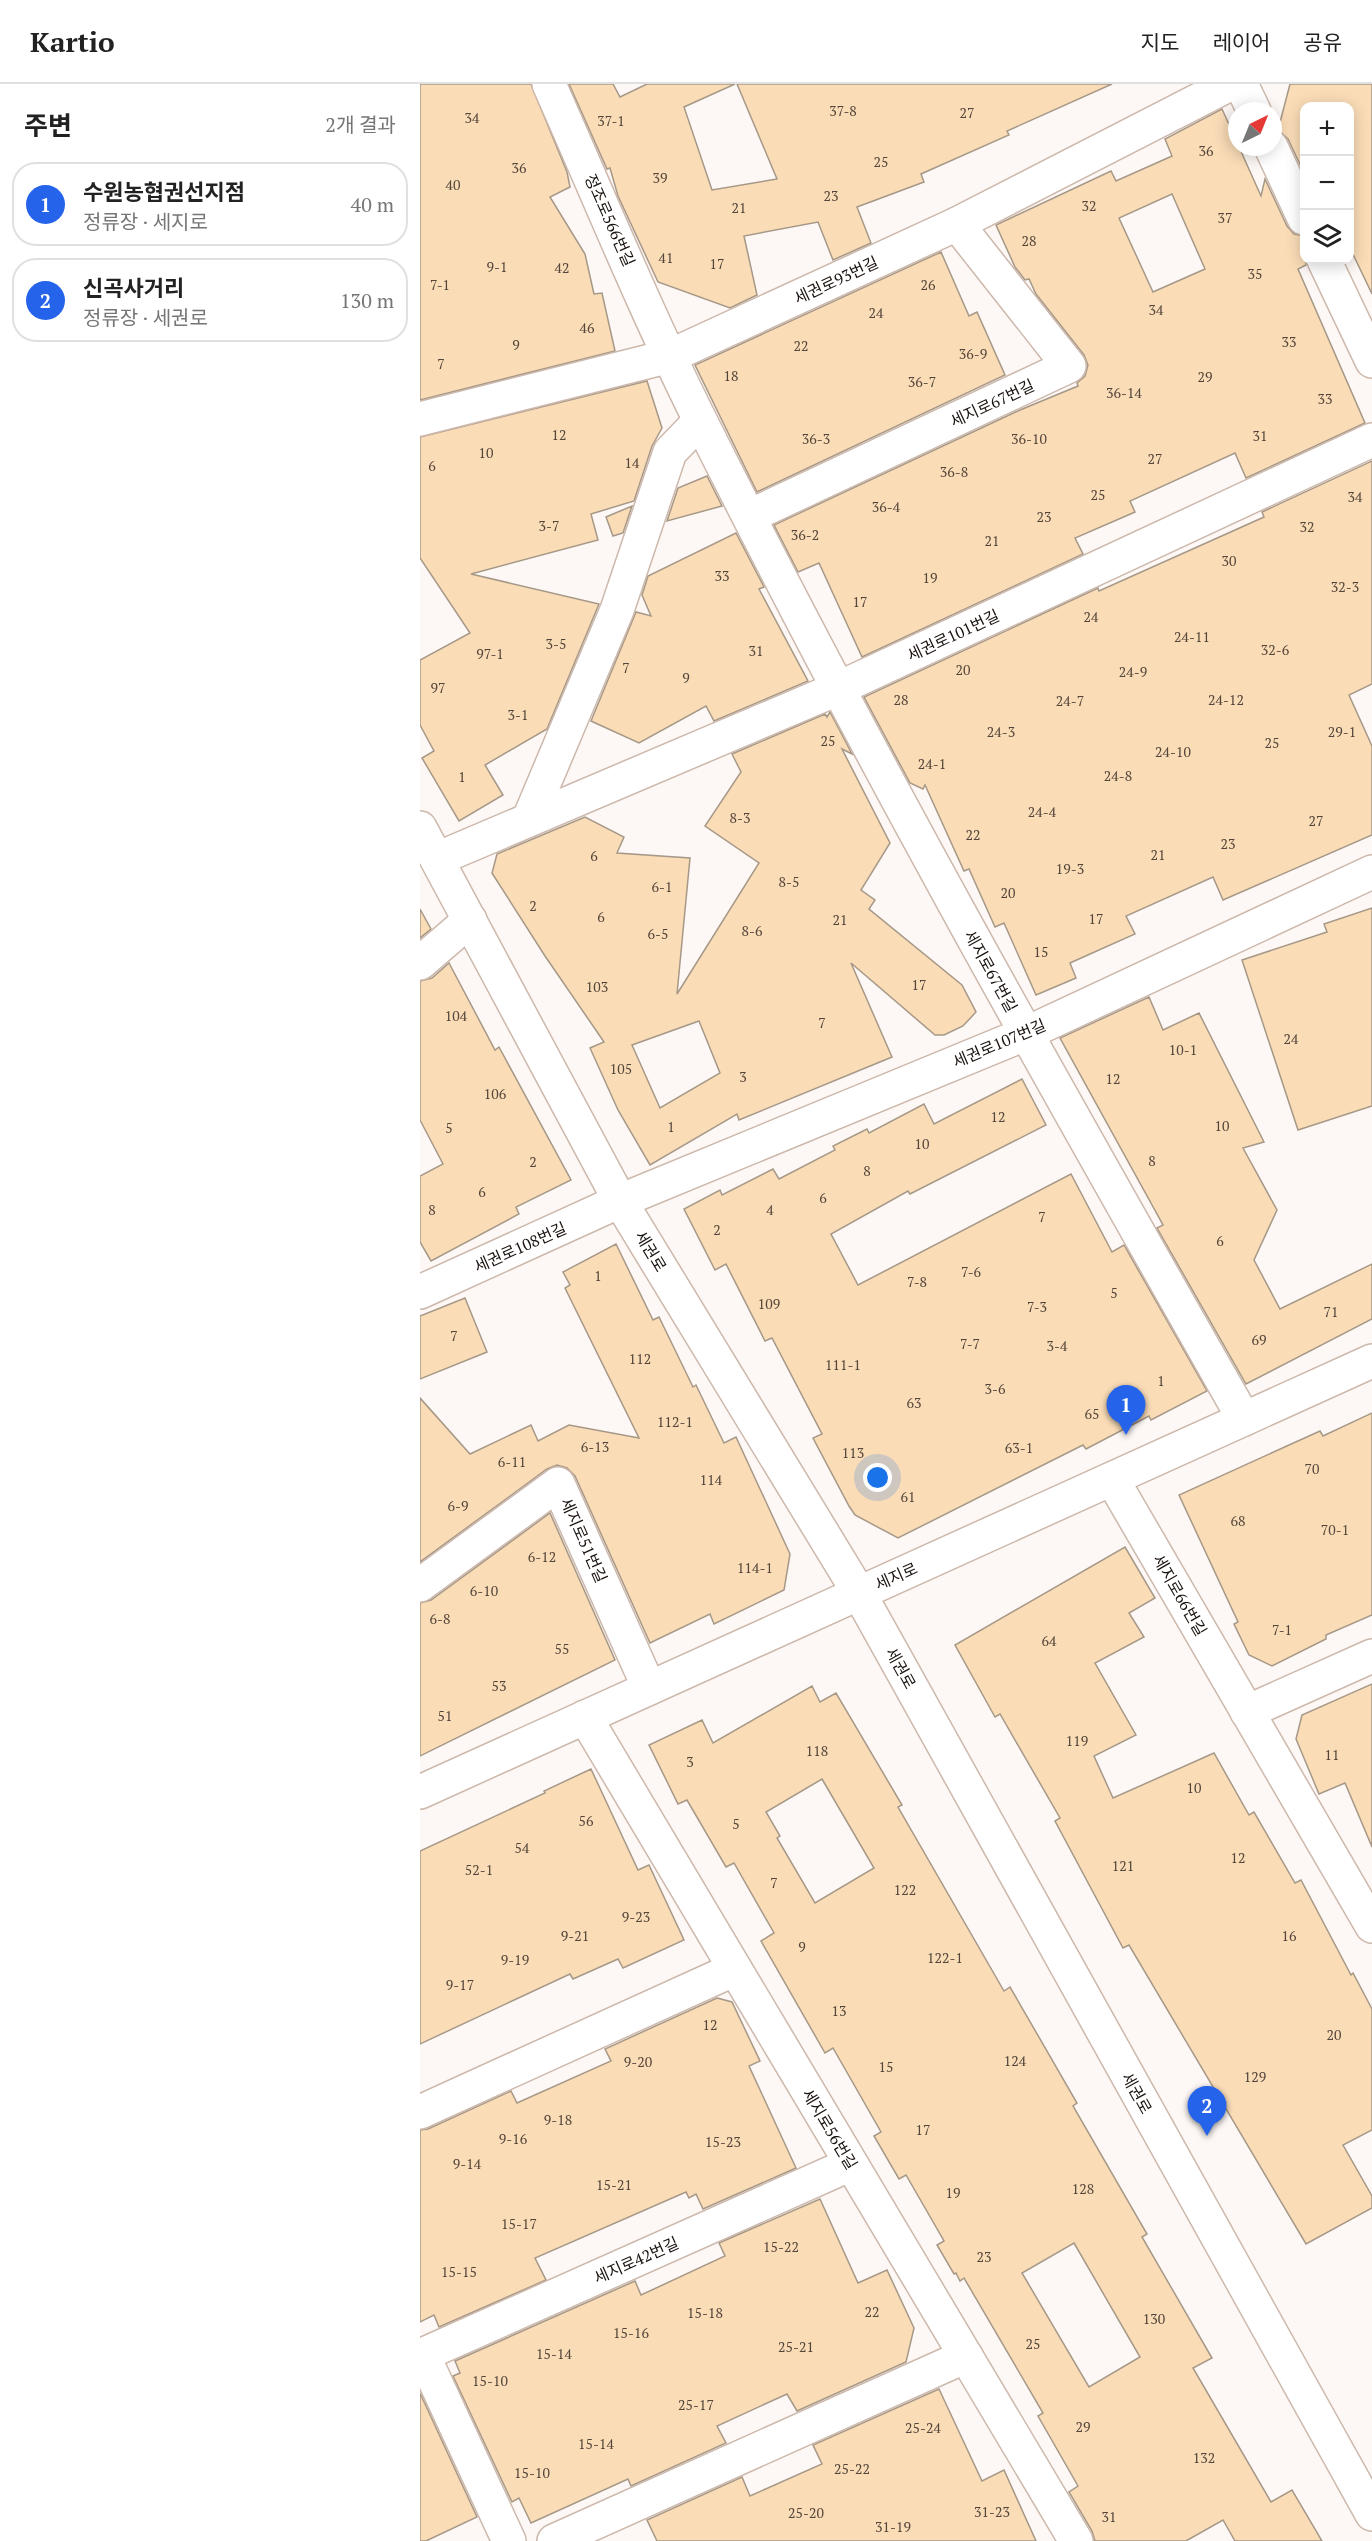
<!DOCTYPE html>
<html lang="ko">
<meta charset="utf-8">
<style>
body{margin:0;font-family:"PT Serif","Noto Sans KR",serif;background:#f6f6f6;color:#222}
.controls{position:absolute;right:18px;top:18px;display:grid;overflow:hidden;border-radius:12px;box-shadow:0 3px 15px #0003}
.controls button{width:54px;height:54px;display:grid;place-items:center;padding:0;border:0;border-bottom:2px solid #e0e0e0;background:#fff;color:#222;font:30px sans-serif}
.compass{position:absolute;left:808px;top:18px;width:54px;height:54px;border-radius:50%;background:#fff;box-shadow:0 3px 15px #0003;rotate:43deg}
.you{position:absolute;left:458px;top:1394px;width:21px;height:21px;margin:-15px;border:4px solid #fff;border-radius:50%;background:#1a73e8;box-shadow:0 0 0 9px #1a73e833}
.badge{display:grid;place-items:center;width:39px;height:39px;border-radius:50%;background:#2563eb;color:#fff;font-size:20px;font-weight:700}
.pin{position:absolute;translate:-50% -50px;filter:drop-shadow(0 2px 3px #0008)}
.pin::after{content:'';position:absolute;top:32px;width:21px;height:18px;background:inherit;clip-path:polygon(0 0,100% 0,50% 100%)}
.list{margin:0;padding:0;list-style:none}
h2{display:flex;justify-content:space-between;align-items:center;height:78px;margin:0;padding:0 24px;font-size:26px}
h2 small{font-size:20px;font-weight:400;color:#767676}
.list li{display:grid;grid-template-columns:39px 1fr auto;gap:18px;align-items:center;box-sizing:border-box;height:84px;margin:0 12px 12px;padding:0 12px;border:2px solid #e0e0e0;border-radius:24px}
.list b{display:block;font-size:22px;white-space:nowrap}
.list p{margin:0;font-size:20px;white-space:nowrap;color:#767676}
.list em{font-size:20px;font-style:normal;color:#767676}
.icon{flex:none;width:33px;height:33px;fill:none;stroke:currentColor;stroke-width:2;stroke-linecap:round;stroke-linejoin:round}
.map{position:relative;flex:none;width:952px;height:2457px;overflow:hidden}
header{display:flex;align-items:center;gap:36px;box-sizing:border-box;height:84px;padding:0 30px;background:#fff;border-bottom:2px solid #e0e0e0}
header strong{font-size:28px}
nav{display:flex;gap:33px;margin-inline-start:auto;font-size:21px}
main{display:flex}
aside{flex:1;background:#fff}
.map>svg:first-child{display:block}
</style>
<header>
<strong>Kartio</strong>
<nav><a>지도</a><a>레이어</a><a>공유</a></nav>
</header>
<main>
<aside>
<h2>주변<small>2개 결과</small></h2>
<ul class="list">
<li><span class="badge">1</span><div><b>수원농협권선지점</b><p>정류장 · 세지로</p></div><em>40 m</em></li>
<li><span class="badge">2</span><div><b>신곡사거리</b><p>정류장 · 세권로</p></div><em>130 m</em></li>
</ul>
</aside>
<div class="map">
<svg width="952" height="2457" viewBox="0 0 952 2457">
<rect width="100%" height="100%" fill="#fdf8f6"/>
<g fill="#fadcb7" stroke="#a69887" stroke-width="1.5" fill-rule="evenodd">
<path d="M 0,0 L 111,0 L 147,88 L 150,103 L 130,113 L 165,170 L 174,210 L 182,209 L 195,267 L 0,316 Z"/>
<path d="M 149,0 L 193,0 L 200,13 L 227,0 L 315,0 L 264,23 L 292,106 L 357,95 L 317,0 L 692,0 L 587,47 L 589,51 L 501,90 L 504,98 L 437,123 L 451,159 L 413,176 L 398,138 L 324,152 L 337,211 L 310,224 L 238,198 L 198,112 L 190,84 L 187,85 Z"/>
<path d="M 870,0 L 952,0 L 952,210 L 930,164 L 930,22 L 885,22 L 885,91 L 868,55 L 858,46 Z"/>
<path d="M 802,25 L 817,58 L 817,63 L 819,63 L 841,112 L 845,95 L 867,142 L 874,150 L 885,152 L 886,181 L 878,185 L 945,339 L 826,394 L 815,369 L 710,417 L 715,428 L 655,454 L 663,470 L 442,573 L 399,479 L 378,488 L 354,441 L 600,326 L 658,302 L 657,299 L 665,292 L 668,281 L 664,271 L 616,210 L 609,195 L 605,196 L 595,183 L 576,141 L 691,87 L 696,97 L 752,72 L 745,55 ZM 752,110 L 785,185 L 733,208 L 699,134 Z"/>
<path d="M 521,168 L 549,232 L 557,228 L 585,291 L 337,408 L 275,281 Z"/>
<path d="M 227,297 L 242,344 L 232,362 L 214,417 L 171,430 L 178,456 L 51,490 L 179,520 L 127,645 L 65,681 L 83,711 L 39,737 L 2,674 L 14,667 L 0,641 L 0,576 L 50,549 L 0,474 L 0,353 Z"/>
<path d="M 952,377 L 952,600 L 929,611 L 952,662 L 952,751 L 803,816 L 793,793 L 706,832 L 715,850 L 650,879 L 656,894 L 616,911 L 584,839 L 575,843 L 549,785 L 544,787 L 505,701 L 503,705 L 490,699 L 444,613 L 678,504 L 679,507 L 844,433 L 842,428 Z"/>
<path d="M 287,392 L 302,422 L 247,437 L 258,404 Z"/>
<path d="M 212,422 L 203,449 L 193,452 L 186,433 Z"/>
<path d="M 316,449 L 344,503 L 339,505 L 388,597 L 294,637 L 286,622 L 219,659 L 171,637 L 216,528 L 231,532 L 222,511 L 228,492 Z"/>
<path d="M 410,628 L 432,670 L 422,665 L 470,759 L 441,806 L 455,816 L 449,825 L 542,901 L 556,928 L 543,942 L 524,951 L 515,951 L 431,879 L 472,973 L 319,1036 L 317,1030 L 230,1081 L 198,1026 L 170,964 L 184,958 L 125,872 L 72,789 L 77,770 L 165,733 L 204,753 L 197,769 L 270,774 L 257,910 L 339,779 L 285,742 L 321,688 L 312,670 L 405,630 L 407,633 ZM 279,937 L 300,989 L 240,1024 L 212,961 Z"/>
<path d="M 952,824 L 952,1022 L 878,1046 L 822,876 L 907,848 L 904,840 Z"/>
<path d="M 0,825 L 11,845 L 0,854 Z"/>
<path d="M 29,879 L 75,966 L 79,963 L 151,1096 L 96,1123 L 99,1130 L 11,1177 L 0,1158 L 0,1092 L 23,1080 L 0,1036 L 0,897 L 12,894 Z"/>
<path d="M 729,913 L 743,946 L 779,929 L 844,1058 L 823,1064 L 857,1126 L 834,1176 L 860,1225 L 952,1180 L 952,1235 L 826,1300 L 737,1144 L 743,1141 L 640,954 Z"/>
<path d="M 602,995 L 626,1041 L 490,1110 L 488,1107 L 411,1150 L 438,1201 L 651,1090 L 692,1168 L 704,1161 L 787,1307 L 731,1336 L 729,1332 L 666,1365 L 663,1361 L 478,1454 L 435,1431 L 429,1422 L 393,1354 L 402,1350 L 352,1254 L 345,1257 L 306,1180 L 295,1186 L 264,1125 L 300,1106 L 302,1111 L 353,1085 L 359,1095 L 415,1066 L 413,1062 L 447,1045 L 449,1049 L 504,1020 L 514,1040 Z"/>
<path d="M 196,1160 L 233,1236 L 239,1233 L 273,1303 L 276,1301 L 304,1359 L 316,1353 L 370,1470 L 364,1506 L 294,1540 L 290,1530 L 230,1559 L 155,1392 L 147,1384 L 137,1381 L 127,1385 L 0,1478 L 0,1314 L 50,1370 L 111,1341 L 118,1357 L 149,1341 L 219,1354 L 145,1204 L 150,1201 L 143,1188 Z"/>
<path d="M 45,1214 L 67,1268 L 0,1295 L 0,1232 Z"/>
<path d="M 952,1329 L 952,1531 L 906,1551 L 906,1555 L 852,1582 L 829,1571 L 814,1540 L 818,1538 L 759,1411 L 900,1347 L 903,1352 Z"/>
<path d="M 130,1429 L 195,1576 L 0,1672 L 0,1519 L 11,1516 Z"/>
<path d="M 705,1463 L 735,1514 L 709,1529 L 724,1553 L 675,1579 L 716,1651 L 674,1672 L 693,1714 L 794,1669 L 829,1731 L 834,1728 L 875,1799 L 881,1796 L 931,1891 L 933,1889 L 952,1925 L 952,2046 L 923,2061 L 952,2112 L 952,2124 L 886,2160 L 709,1861 L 703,1864 L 635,1737 L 640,1734 L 580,1630 L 575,1633 L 535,1561 Z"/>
<path d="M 952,1600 L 952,1763 L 925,1699 L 899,1710 L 876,1655 L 882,1631 Z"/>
<path d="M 392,1602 L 400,1618 L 416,1609 L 482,1721 L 478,1723 L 584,1907 L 590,1903 L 657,2019 L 653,2022 L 727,2150 L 722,2153 L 792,2274 L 773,2284 L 851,2418 L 872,2406 L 902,2457 L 815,2457 L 803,2436 L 766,2457 L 675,2457 L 672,2447 L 649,2408 L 658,2402 L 618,2332 L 623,2329 L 544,2194 L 540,2197 L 536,2189 L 534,2190 L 517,2161 L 524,2157 L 486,2091 L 479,2095 L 454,2052 L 461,2048 L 413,1964 L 405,1969 L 341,1857 L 354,1849 L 314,1779 L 306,1783 L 267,1716 L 258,1720 L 229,1661 L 282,1636 L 293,1659 ZM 402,1695 L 454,1784 L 395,1819 L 357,1754 L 360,1752 L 346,1728 ZM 654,2159 L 720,2273 L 669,2303 L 602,2189 Z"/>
<path d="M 171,1685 L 218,1786 L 229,1781 L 264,1856 L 203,1884 L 198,1875 L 153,1895 L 150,1890 L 0,1960 L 0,1767 L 125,1709 L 124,1707 Z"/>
<path d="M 297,1914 L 312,1918 L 340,1977 L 329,1982 L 376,2084 L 283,2125 L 276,2110 L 269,2114 L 266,2108 L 115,2174 L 126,2196 L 19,2243 L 14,2231 L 0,2238 L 0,2046 L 8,2045 L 91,2007 L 97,2019 L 191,1977 L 185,1965 Z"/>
<path d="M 400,2115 L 438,2199 L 467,2186 L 494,2244 L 486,2278 L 377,2327 L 367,2310 L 297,2342 L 306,2359 L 211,2402 L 208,2395 L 111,2439 L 99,2414 L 92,2418 L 33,2292 L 40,2289 L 35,2277 L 215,2197 L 221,2211 L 305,2172 L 299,2159 Z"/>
<path d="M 519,2305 L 562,2397 L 584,2386 L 616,2457 L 237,2457 L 227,2436 L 322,2393 L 330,2412 L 402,2380 L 393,2361 Z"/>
<path d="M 0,2309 L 57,2433 L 6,2457 L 0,2457 Z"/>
</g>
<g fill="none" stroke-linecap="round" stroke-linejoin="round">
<defs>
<g id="street">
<path d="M 129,0 C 179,113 226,228 281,338 C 450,677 637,1006 824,1335"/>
<path d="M 821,0 L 834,27"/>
<path d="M 851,63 L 884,134"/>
<path d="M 904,176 L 952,277"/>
<path d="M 0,335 L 250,272 L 537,140 L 810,0"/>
<path d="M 330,432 L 649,282 L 537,140"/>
<path d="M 109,735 L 197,526 L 250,368 L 280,337"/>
<path d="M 17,775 L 417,605 L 952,356"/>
<path d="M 0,879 L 50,836"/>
<path d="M 0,1208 L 200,1117 L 605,950 L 952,788"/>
<path d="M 692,1395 L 952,1842"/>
<path d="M 0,1501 L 138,1400 L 229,1604"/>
<path d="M 827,1628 L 952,1572"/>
<path d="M 165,1633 L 656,2457"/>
<path d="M 0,2028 L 315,1885"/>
<path d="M 3,2271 L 89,2457"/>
<path d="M 0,2272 L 431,2080"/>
<path d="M 134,2457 L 546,2272"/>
</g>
<g id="secondary">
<path d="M 0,744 L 200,1117 L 439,1509 L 952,2430"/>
<path d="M 0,1708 L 952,1277"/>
</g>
</defs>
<use href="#street" stroke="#cdb8ac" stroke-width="36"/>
<use href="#secondary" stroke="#cdb8ac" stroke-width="36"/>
<use href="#street" stroke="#fff" stroke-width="33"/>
<use href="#secondary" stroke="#fff" stroke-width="33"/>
</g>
<g text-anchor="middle" stroke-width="4.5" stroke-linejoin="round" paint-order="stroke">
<g font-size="14" fill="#534539">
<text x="423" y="32">37-8</text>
<text x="547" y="34">27</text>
<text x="52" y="39">34</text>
<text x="191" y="42">37-1</text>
<text x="786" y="72">36</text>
<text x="461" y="83">25</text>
<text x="99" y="89">36</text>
<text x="240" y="99">39</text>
<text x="33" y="106">40</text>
<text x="411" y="117">23</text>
<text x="669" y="127">32</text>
<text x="319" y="129">21</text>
<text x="805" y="139">37</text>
<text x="609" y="162">28</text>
<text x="246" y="179">41</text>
<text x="297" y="185">17</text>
<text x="77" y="188">9-1</text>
<text x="142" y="189">42</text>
<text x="835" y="195">35</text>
<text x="20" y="206">7-1</text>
<text x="508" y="206">26</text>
<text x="736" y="231">34</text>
<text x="456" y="234">24</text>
<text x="167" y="249">46</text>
<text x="869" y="263">33</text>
<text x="96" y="266">9</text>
<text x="381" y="267">22</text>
<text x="553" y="275">36-9</text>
<text x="21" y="285">7</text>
<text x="311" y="297">18</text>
<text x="785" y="298">29</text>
<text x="502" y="303">36-7</text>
<text x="704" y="314">36-14</text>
<text x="905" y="320">33</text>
<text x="139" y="356">12</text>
<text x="840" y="357">31</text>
<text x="396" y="360">36-3</text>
<text x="609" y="360">36-10</text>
<text x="66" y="374">10</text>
<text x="735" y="380">27</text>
<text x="212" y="384">14</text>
<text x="12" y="387">6</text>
<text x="534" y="393">36-8</text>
<text x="678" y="416">25</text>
<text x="935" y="418">34</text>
<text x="466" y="428">36-4</text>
<text x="624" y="438">23</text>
<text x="129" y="447">3-7</text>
<text x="887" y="448">32</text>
<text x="385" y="456">36-2</text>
<text x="572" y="462">21</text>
<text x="809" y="482">30</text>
<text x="302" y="497">33</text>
<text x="510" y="499">19</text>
<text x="925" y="508">32-3</text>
<text x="440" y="523">17</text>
<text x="671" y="538">24</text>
<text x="772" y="558">24-11</text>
<text x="136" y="565">3-5</text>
<text x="855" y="571">32-6</text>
<text x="336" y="572">31</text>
<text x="70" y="575">97-1</text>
<text x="206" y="589">7</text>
<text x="543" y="591">20</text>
<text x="713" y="593">24-9</text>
<text x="266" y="599">9</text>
<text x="18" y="609">97</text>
<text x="481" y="621">28</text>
<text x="806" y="621">24-12</text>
<text x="650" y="622">24-7</text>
<text x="98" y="636">3-1</text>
<text x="581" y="653">24-3</text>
<text x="922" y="653">29-1</text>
<text x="408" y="662">25</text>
<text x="852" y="664">25</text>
<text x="753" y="673">24-10</text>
<text x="512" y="685">24-1</text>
<text x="698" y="697">24-8</text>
<text x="42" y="698">1</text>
<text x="622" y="733">24-4</text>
<text x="320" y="739">8-3</text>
<text x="896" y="742">27</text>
<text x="553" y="756">22</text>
<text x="808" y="765">23</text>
<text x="738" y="776">21</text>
<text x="174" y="777">6</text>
<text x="650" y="790">19-3</text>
<text x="369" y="803">8-5</text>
<text x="242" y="808">6-1</text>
<text x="588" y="814">20</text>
<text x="113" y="827">2</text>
<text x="181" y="838">6</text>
<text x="676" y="840">17</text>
<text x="420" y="841">21</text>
<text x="332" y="852">8-6</text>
<text x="238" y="855">6-5</text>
<text x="621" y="873">15</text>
<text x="499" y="906">17</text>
<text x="177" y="908">103</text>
<text x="36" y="937">104</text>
<text x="402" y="944">7</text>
<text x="871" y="960">24</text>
<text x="763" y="971">10-1</text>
<text x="201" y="990">105</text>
<text x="323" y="998">3</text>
<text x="693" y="1000">12</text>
<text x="75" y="1015">106</text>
<text x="578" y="1038">12</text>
<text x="802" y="1047">10</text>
<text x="251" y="1048">1</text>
<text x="29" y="1049">5</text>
<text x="502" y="1065">10</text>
<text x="732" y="1082">8</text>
<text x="113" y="1083">2</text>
<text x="447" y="1092">8</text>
<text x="62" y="1113">6</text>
<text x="403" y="1119">6</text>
<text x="12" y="1131">8</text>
<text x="350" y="1131">4</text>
<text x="622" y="1138">7</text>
<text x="297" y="1151">2</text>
<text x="800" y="1162">6</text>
<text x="551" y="1193">7-6</text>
<text x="178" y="1197">1</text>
<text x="497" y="1203">7-8</text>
<text x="694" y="1214">5</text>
<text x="349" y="1225">109</text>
<text x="617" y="1228">7-3</text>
<text x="911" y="1233">71</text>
<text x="34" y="1257">7</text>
<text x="839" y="1261">69</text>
<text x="550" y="1265">7-7</text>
<text x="637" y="1267">3-4</text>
<text x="220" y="1280">112</text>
<text x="423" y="1286">111-1</text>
<text x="741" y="1302">1</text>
<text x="575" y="1310">3-6</text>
<text x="494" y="1324">63</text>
<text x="672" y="1335">65</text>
<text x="255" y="1343">112-1</text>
<text x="175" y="1368">6-13</text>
<text x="599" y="1369">63-1</text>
<text x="433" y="1374">113</text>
<text x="92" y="1383">6-11</text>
<text x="892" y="1390">70</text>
<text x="291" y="1401">114</text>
<text x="488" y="1418">61</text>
<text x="38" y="1427">6-9</text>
<text x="818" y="1442">68</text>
<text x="915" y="1451">70-1</text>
<text x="122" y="1478">6-12</text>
<text x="335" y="1489">114-1</text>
<text x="64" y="1512">6-10</text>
<text x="20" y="1540">6-8</text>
<text x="862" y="1551">7-1</text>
<text x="629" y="1562">64</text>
<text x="142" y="1570">55</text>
<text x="79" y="1607">53</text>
<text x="25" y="1637">51</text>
<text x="657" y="1662">119</text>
<text x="397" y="1672">118</text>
<text x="912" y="1676">11</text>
<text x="270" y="1683">3</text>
<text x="774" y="1709">10</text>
<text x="166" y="1742">56</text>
<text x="316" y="1745">5</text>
<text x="102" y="1769">54</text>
<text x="818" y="1779">12</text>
<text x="703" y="1787">121</text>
<text x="59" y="1791">52-1</text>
<text x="354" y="1804">7</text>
<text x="485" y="1811">122</text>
<text x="216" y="1838">9-23</text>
<text x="155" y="1857">9-21</text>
<text x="869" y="1857">16</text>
<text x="382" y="1868">9</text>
<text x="525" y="1879">122-1</text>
<text x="95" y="1881">9-19</text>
<text x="40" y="1906">9-17</text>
<text x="419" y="1932">13</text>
<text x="290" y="1946">12</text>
<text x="914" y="1956">20</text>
<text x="595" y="1982">124</text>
<text x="218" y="1983">9-20</text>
<text x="466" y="1988">15</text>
<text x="835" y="1998">129</text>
<text x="138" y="2041">9-18</text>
<text x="503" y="2051">17</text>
<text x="93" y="2060">9-16</text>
<text x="303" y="2063">15-23</text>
<text x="47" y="2085">9-14</text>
<text x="194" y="2106">15-21</text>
<text x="663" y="2110">128</text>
<text x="533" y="2114">19</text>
<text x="99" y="2145">15-17</text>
<text x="361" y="2168">15-22</text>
<text x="564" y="2178">23</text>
<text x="39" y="2193">15-15</text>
<text x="452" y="2233">22</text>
<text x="285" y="2234">15-18</text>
<text x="734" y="2240">130</text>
<text x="211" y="2254">15-16</text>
<text x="613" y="2265">25</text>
<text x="376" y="2268">25-21</text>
<text x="134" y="2275">15-14</text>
<text x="70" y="2302">15-10</text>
<text x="276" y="2326">25-17</text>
<text x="663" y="2348">29</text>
<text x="503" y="2349">25-24</text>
<text x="176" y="2365">15-14</text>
<text x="784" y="2379">132</text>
<text x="432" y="2390">25-22</text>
<text x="112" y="2394">15-10</text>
<text x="572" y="2433">31-23</text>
<text x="386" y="2434">25-20</text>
<text x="689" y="2438">31</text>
<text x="473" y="2448">31-19</text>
</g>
<g font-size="16" fill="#1b130f" stroke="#fff">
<text transform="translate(190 136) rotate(66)" y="6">정조로566번길</text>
<text transform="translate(416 196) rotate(-25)" y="6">세권로93번길</text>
<text transform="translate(572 319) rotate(-25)" y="6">세지로67번길</text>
<text transform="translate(533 551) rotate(-25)" y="6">세권로101번길</text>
<text transform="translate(571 887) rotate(61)" y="6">세지로67번길</text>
<text transform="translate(579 959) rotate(-23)" y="6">세권로107번길</text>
<text transform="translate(100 1163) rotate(-24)" y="6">세권로108번길</text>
<text transform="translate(231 1167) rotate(59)" y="6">세권로</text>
<text transform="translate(164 1456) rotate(66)" y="6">세지로51번길</text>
<text transform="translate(476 1492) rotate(-24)" y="6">세지로</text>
<text transform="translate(760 1511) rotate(60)" y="6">세지로66번길</text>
<text transform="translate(481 1584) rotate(61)" y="6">세권로</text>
<text transform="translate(717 2009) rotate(61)" y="6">세권로</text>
<text transform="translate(410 2045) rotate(59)" y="6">세지로56번길</text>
<text transform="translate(216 2176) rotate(-24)" y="6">세지로42번길</text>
</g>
</g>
</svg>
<div class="controls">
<button>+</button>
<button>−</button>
<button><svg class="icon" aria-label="layers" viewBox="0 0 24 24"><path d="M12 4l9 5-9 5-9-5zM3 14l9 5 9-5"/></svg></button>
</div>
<svg class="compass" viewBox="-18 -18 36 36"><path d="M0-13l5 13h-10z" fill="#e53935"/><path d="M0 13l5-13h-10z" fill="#767676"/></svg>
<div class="you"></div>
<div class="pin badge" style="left:706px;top:1351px">1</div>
<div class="pin badge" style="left:787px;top:2052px">2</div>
</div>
</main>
